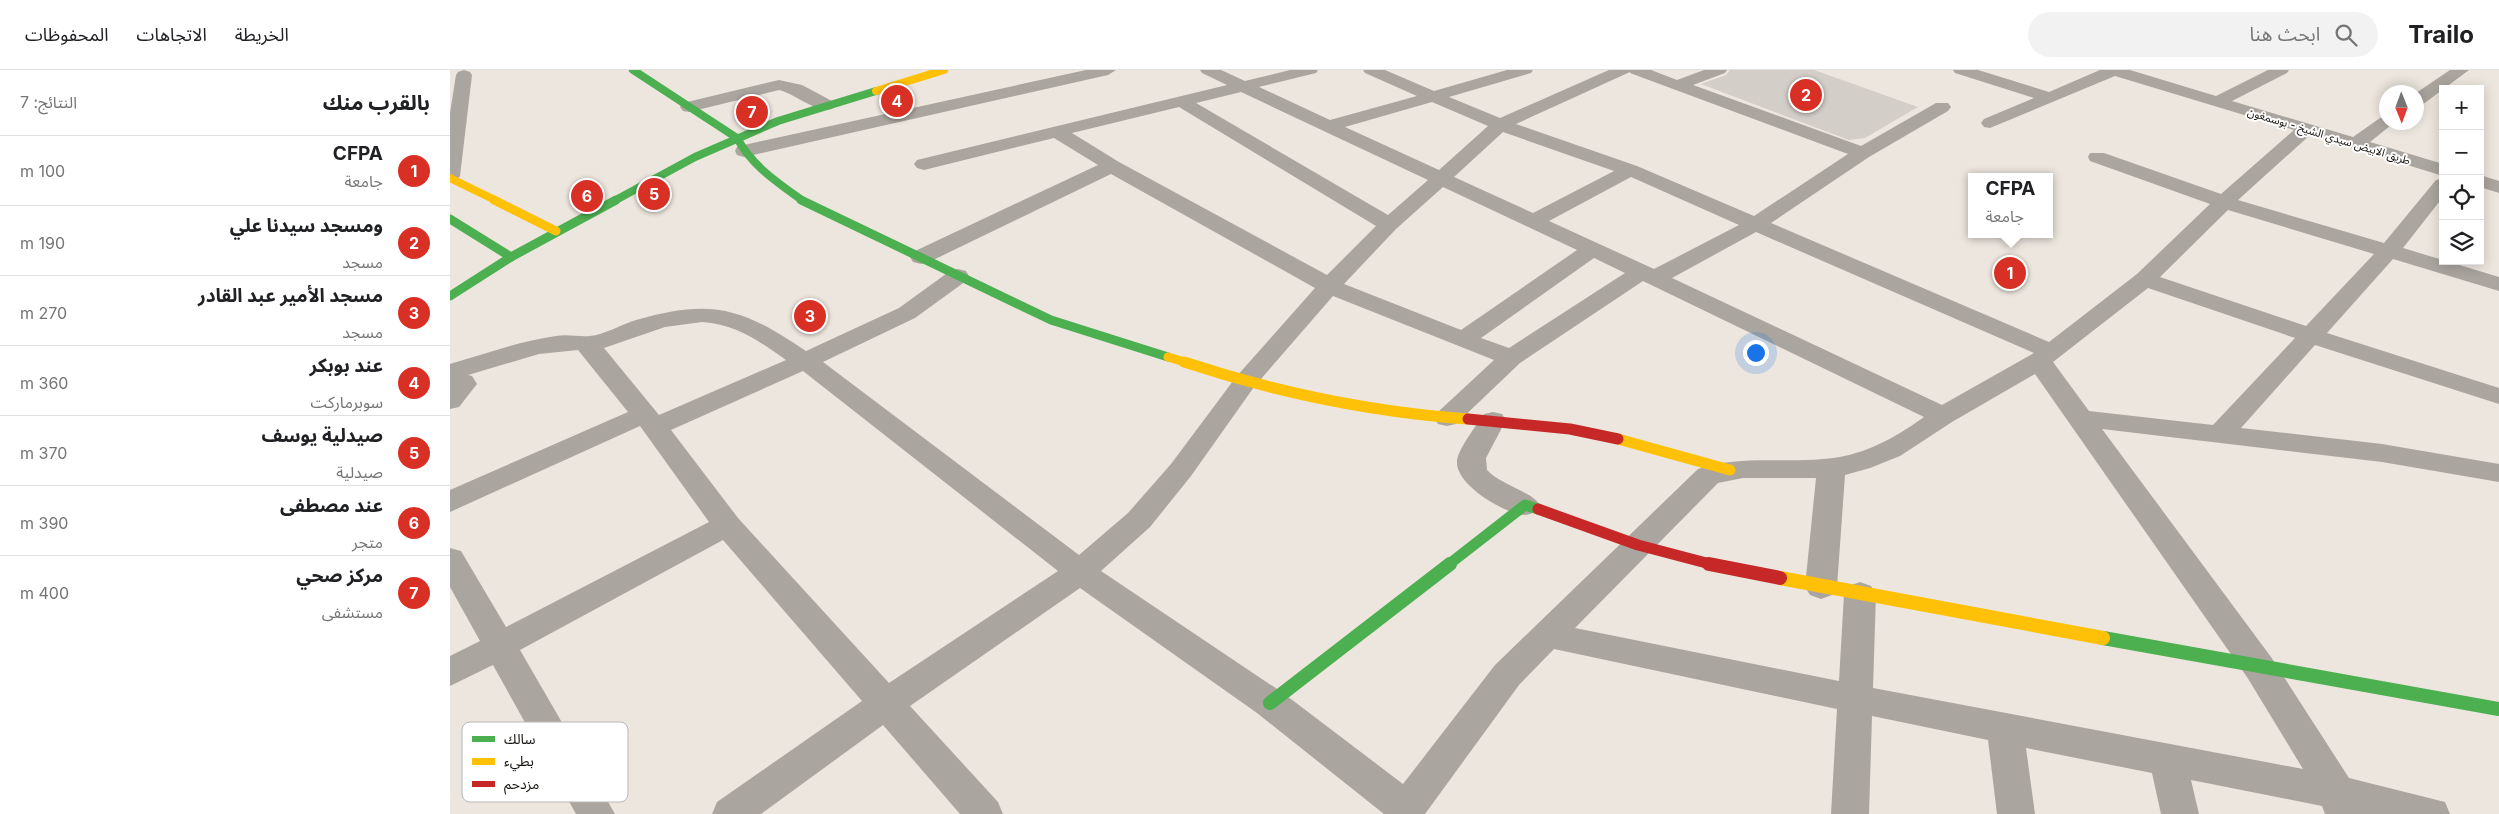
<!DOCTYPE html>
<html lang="ar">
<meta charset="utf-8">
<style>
body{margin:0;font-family:Inter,"Noto Sans Arabic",sans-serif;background:#f2f2f2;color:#202124;direction:rtl}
.controls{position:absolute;right:15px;top:15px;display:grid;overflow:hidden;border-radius:0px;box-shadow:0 2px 12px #0003}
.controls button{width:45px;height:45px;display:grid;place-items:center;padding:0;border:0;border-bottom:1px solid #e0e0e0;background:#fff;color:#202124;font:25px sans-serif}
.compass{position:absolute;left:1929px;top:15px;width:45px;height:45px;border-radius:50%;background:#fff;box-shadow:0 2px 12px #0003;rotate:179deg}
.you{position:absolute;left:1305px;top:282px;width:18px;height:18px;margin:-12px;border:4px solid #fff;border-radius:50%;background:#1a73e8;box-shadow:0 0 0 8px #1a73e833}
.badge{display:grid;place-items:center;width:32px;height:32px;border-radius:50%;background:#d93025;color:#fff;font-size:16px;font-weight:700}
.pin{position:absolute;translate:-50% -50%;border:2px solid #fff;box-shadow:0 1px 5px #0006}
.popup{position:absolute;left:1518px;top:103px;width:85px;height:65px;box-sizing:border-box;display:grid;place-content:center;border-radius:0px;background:#fff;filter:drop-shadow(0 1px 4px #0005);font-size:16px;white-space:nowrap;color:#757577}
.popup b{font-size:19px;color:#202124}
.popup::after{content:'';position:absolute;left:50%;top:100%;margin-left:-10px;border:10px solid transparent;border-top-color:#fff}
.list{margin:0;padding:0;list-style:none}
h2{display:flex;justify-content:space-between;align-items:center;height:65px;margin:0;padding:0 20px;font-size:21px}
h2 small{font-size:16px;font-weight:400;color:#757577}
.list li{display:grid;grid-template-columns:32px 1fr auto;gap:15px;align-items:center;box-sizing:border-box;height:70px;padding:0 20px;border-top:1px solid #e0e0e0}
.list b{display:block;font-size:19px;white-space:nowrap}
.list p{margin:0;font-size:16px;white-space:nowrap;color:#757577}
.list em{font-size:16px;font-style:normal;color:#757577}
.icon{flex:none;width:28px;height:28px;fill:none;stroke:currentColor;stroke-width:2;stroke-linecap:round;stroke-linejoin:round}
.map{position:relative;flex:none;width:2049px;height:744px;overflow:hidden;direction:ltr}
header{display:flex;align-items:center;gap:30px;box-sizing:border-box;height:70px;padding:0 25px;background:#fff;border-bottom:1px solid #e0e0e0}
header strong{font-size:24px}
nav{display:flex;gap:28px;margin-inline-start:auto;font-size:18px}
.search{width:350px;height:45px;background:#f2f2f2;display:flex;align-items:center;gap:12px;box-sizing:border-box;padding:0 18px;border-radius:28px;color:#757577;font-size:19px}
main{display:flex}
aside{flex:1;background:#fff}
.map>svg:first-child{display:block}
</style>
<header>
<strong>Trailo</strong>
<div class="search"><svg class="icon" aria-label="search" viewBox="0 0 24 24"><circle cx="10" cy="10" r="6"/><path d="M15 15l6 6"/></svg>ابحث هنا</div>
<nav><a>الخريطة</a><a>الاتجاهات</a><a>المحفوظات</a></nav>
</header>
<main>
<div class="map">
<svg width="2049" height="744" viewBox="0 0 2049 744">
<rect width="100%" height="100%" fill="#ece6de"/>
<path fill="#d3cec7" d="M 1280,0 L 1364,0 L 1468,37 L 1415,68 L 1399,70 L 1251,14 L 1276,5 Z"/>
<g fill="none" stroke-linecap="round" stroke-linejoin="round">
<g fill="#aba59f" fill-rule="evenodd">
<path d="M 14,0 L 20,2 L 22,5 L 10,106 L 7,110 L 0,112 L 0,43 L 6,5 L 8,2 Z"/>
<path d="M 636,0 L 666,0 L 658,5 L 294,87 L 287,85 L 285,81 L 287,77 L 294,75 Z"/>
<path d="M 750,0 L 771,0 L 795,11 L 840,0 L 868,0 L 866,3 L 809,17 L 880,50 L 967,26 L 915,3 L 913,0 L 935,0 L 984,21 L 1057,0 L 1083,0 L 1081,3 L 999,27 L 1050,48 L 1159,0 L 1201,0 L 1227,10 L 1254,0 L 1277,0 L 1275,3 L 1243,15 L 1411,76 L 1486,33 L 1498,33 L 1501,37 L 1498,41 L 1419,87 L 1321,153 L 1599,272 L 1687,204 L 1760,134 L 1640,91 L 1638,87 L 1640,83 L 1654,83 L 1771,124 L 1844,60 L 1665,6 L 1540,58 L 1534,57 L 1531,53 L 1534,49 L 1584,28 L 1505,3 L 1503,0 L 1528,0 L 1599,22 L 1650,0 L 1680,0 L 1766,26 L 1818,0 L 1839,0 L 1837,3 L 1782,31 L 1903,67 L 1930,48 L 1936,47 L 1936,52 L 1945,52 L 1920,72 L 1993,94 L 1993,106 L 1860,65 L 1788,130 L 1934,173 L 1986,110 L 1993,108 L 1993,127 L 1953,178 L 2049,207 L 2049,221 L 1943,189 L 1877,263 L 2049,318 L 2049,334 L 1865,275 L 1791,358 L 1932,374 L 2049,394 L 2049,412 L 1932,392 L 1652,359 L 1821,587 L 1899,708 L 1995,732 L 2000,744 L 1875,744 L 1872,736 L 1741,710 L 1749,744 L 1711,744 L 1702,703 L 1576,678 L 1585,744 L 1547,744 L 1538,670 L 1422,646 L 1419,744 L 1381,744 L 1387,639 L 1104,579 L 1069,615 L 975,744 L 934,744 L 807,643 L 630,518 L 460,636 L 548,732 L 553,744 L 510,744 L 433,655 L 311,744 L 262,744 L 267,732 L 412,631 L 273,470 L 70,580 L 165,744 L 126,744 L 43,595 L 0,616 L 0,586 L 30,571 L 0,517 L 0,478 L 11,481 L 56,557 L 259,452 L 190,356 L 0,442 L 0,420 L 178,342 L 128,280 L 89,284 L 18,305 L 22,306 L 27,314 L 9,337 L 0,339 L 0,294 C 35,284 70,271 106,266 C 118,264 129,267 140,266 C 153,265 173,254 186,250 C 263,228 292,238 356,281 L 449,238 L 500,201 L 508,199 L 516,201 L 519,206 L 516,211 L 465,248 L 373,292 L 629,485 L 678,443 L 721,394 L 786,307 L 865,218 L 661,104 L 479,192 L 471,194 L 463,192 L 460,187 L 463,182 L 648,95 L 604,68 L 474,100 L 467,98 L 464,94 L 467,90 L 777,15 L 752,3 ZM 1180,2 L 1180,3 L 1398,84 L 1304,146 L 1187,96 L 1066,54 ZM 791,22 L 978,110 L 938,145 L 746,33 ZM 982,32 L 1038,56 L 989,100 L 895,57 ZM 729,37 L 926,156 L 877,205 L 669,92 L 622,63 ZM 1053,62 L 1164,101 L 1083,143 L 1004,107 ZM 1181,107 L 1289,155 L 1204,199 L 1099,151 ZM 993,117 L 1127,180 L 1011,260 L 894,214 L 946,159 ZM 1778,140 L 1924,184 L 1856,256 L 1710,207 ZM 1306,162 L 1584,283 L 1492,335 L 1222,208 ZM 1144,188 L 1175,203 L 1059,278 L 1031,268 ZM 1193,211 L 1474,347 C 1444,369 1410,387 1373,389 C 1331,393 1289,385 1248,399 L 1045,595 L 953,714 L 833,623 L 651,501 L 700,457 L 741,406 L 804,317 L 883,226 L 1044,290 L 988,342 L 984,348 L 988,354 L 997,356 L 1006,354 L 1070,293 ZM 1698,218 L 1845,268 L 1763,355 L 1639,341 L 1603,292 ZM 252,252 C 288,255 307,270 336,290 L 209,345 L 154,278 L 215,257 ZM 353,301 L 608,501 L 439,613 L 288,448 L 221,360 ZM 1585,304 L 1797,607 L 1853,699 L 1423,618 L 1426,524 L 1421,516 L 1410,512 L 1399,516 L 1394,524 L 1389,611 L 1125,558 L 1268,413 L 1293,408 L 1366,408 L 1355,517 L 1360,525 L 1371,529 L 1382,525 L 1387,517 L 1395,405 L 1420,398 L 1450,386 L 1502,352 Z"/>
<path d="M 2000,0 L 2019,0 L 1972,35 L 1966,36 L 1966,23 Z"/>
<path d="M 329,10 L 352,15 L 382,31 L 385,35 L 382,39 C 365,43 346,24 329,20 L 239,42 L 233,41 L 230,37 L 233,33 Z"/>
<path d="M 2030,105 L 2049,111 L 2049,123 L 2030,117 Z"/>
<path d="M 1043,342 L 1052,344 L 1056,350 L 1036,388 L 1037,400 C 1051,415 1081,421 1090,435 L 1085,442 C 1082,443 1078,445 1074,445 C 1054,443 1006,415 1007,392 C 1007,380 1027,355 1034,344 Z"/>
</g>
<g stroke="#4caf50" stroke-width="8">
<path d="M 183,0 L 287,68 C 303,97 327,112 353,131"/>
<path d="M 164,131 L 245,87 L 328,51 L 426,21"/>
</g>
<g stroke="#4caf50" stroke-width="9">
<path d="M 351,130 L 601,250 L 718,287"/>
<path d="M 0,149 L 61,187"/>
<path d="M 0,226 L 61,187 L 166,130"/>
</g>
<path stroke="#4caf50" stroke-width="11" d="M 998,495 L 1075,435 L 1088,439"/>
<g stroke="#4caf50" stroke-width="14">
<path d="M 1653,568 L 2049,639"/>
<path d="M 820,633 L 1000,494"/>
</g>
<g stroke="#ffc107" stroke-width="8">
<path d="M 426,21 L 494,0"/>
<path d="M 0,108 L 47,131"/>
</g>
<g stroke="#ffc107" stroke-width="9">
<path d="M 44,130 L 106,161"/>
<path d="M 718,287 L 738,293"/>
</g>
<g stroke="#ffc107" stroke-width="11">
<path d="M 734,292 C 825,322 922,342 1018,349"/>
<path d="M 1168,369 L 1280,400"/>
</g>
<path stroke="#ffc107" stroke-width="14" d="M 1330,508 L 1653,568"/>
<g stroke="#c62828" stroke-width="11">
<path d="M 1018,349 L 1120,359 L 1168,369"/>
<path d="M 1088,439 L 1188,475 L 1264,495"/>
</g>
<path stroke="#c62828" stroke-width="14" d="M 1259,494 L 1330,508"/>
</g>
<g text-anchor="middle" stroke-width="4" stroke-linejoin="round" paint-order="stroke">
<g font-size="11" fill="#16130e" stroke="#fff">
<text transform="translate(1879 66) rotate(17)" y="4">طريق الابيض سيدي الشيخ - بوسمغون</text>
</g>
</g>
<rect x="12" y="652" width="166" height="80" rx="8" fill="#fff" stroke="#b9b8b7" stroke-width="1"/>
<rect x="22" y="666" width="23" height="6" fill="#4caf50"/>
<rect x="22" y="688" width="23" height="7" fill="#ffc107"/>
<rect x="22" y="711" width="23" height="6" fill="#c62828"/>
<g font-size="14" fill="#16130e">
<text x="54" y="674">سالك</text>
<text x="54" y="696">بطيء</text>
<text x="54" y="719">مزدحم</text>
</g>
</svg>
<div class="controls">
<button>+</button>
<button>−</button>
<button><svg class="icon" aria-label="locate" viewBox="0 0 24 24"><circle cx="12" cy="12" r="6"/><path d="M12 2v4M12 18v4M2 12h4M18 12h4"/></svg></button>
<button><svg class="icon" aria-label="layers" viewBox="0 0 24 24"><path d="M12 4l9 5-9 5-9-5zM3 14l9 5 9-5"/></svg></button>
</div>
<svg class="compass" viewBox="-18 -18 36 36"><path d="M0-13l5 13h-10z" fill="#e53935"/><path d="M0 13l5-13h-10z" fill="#757577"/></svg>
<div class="you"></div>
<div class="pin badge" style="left:1560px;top:203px">1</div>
<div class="popup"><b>CFPA</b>جامعة</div>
<div class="pin badge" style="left:1356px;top:25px">2</div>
<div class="pin badge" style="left:360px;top:246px">3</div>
<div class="pin badge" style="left:447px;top:31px">4</div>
<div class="pin badge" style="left:204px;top:124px">5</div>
<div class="pin badge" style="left:137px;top:126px">6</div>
<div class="pin badge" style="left:302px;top:42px">7</div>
</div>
<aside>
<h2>بالقرب منك<small>النتائج: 7</small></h2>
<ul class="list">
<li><span class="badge">1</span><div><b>CFPA</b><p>جامعة</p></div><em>100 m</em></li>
<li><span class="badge">2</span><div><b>ومسجد سيدنا علي</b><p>مسجد</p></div><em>190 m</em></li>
<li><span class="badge">3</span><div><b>مسجد الأمير عبد القادر</b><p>مسجد</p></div><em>270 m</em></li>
<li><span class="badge">4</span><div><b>عند بوبكر</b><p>سوبرماركت</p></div><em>360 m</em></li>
<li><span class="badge">5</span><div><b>صيدلية يوسف</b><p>صيدلية</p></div><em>370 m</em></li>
<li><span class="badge">6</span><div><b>عند مصطفى</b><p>متجر</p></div><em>390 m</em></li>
<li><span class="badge">7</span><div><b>مركز صحي</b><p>مستشفى</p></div><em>400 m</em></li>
</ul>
</aside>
</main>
